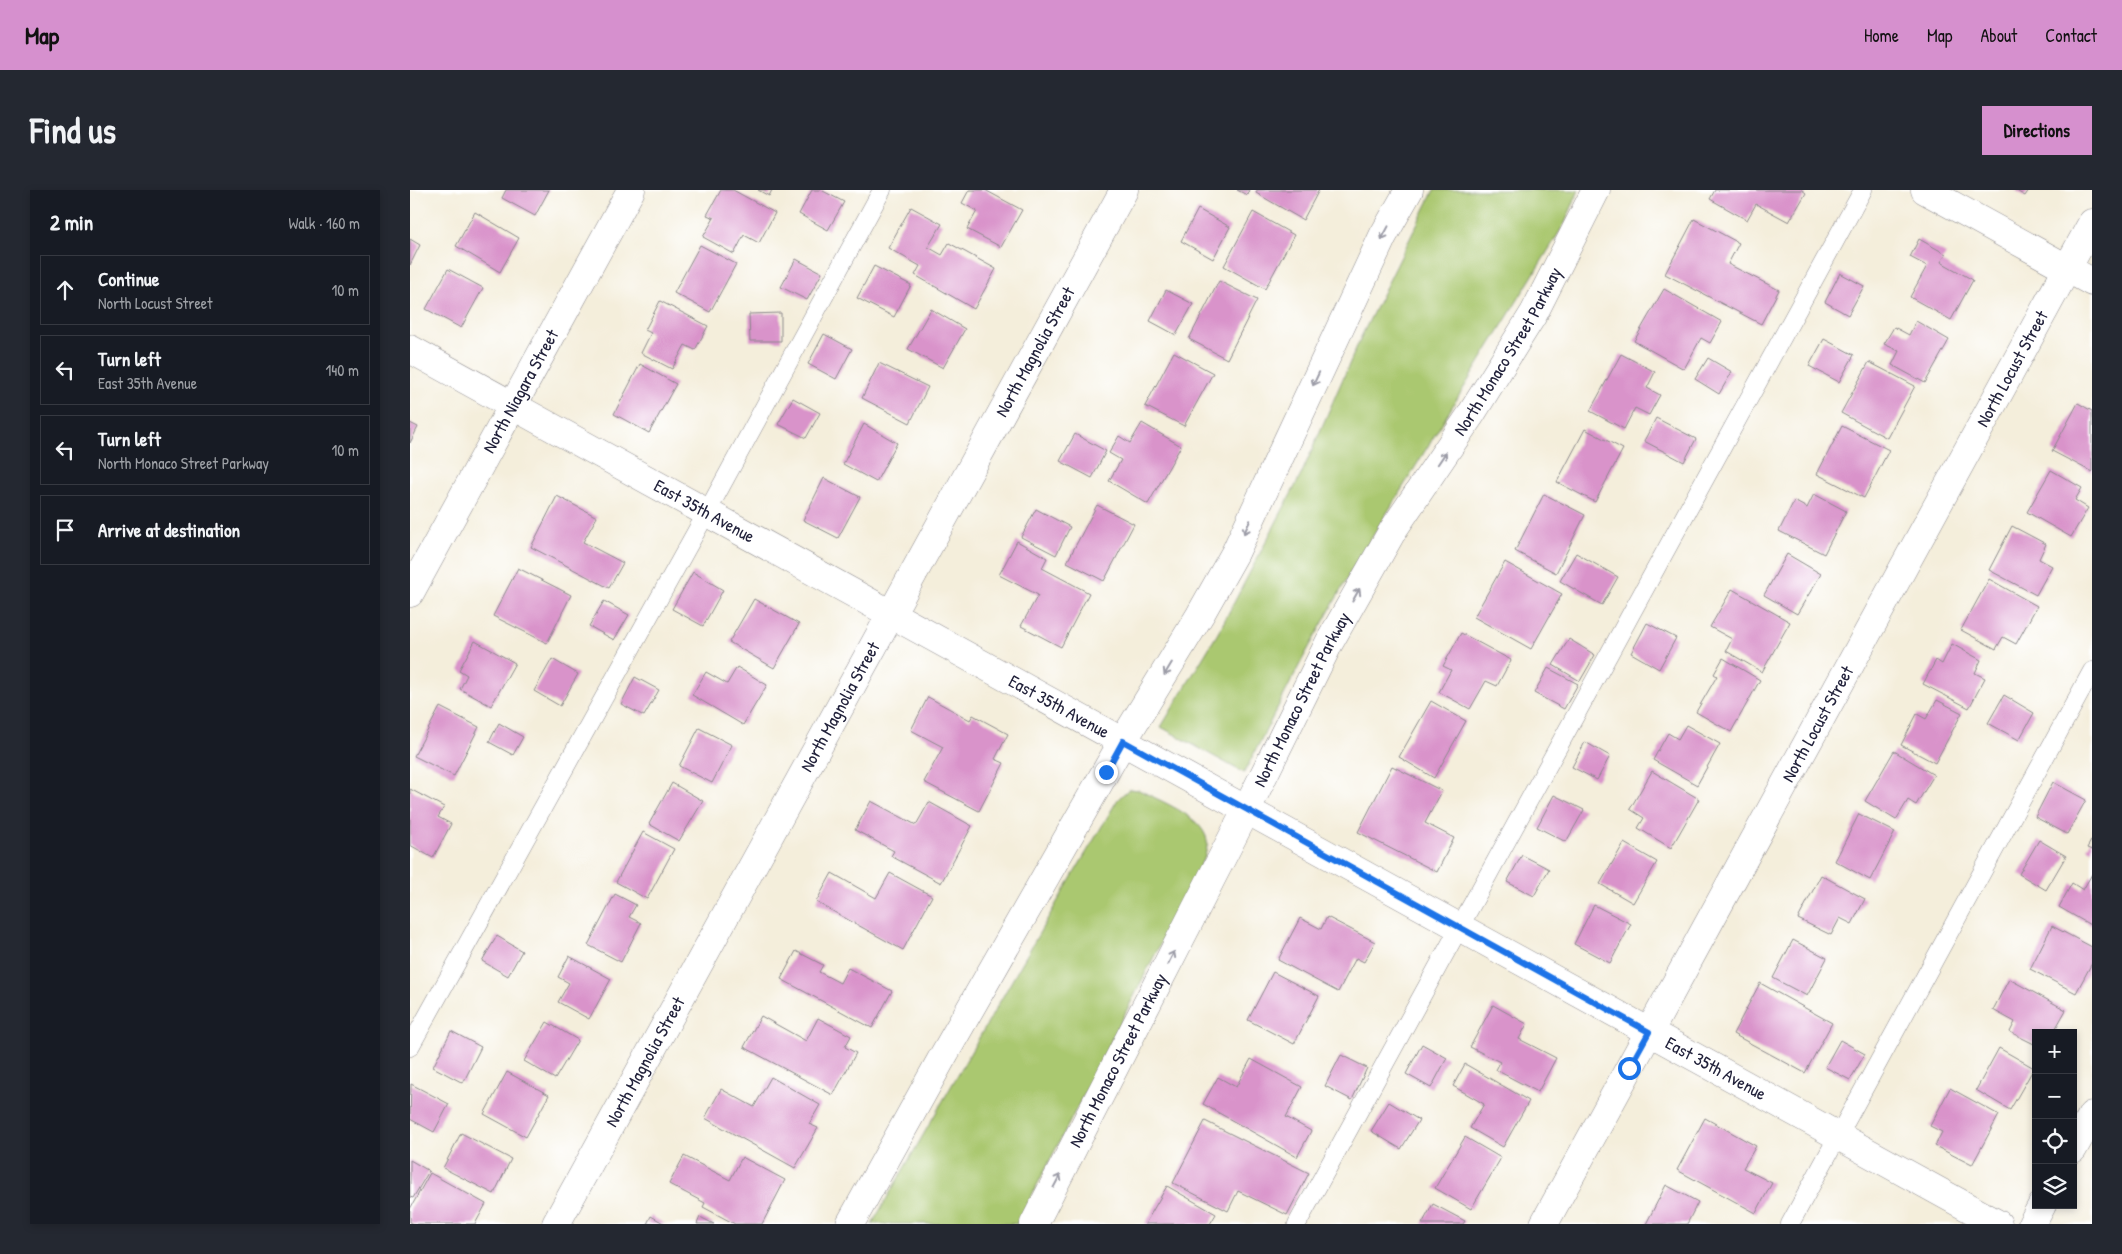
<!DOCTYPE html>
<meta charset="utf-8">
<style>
body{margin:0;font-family:"Patrick Hand",sans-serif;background:#242831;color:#f1f3f6}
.controls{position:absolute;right:15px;bottom:15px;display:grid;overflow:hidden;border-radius:0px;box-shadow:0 2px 8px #0003}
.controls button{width:45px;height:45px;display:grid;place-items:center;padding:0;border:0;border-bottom:1px solid #363941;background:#171b24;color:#f1f3f6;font:25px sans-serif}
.stop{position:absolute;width:15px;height:15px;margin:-11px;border:4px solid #1a73e8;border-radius:50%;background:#fff}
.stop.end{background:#1a73e8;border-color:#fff;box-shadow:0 1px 5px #0008}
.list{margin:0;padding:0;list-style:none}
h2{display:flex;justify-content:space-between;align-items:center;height:65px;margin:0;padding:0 20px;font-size:21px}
h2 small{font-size:16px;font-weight:400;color:#9ea1a6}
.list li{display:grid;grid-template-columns:32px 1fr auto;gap:15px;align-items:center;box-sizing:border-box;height:70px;margin:0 10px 10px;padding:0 10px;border:1px solid #363941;border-radius:0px}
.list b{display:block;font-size:19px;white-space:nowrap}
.list p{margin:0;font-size:16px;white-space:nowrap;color:#9ea1a6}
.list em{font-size:16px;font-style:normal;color:#9ea1a6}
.icon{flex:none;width:28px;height:28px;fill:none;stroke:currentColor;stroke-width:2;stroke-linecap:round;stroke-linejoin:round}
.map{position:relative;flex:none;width:1682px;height:1034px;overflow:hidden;border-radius:0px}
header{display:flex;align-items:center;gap:30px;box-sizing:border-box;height:70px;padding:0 25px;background:#d690ce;color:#111}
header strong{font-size:24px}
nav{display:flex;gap:28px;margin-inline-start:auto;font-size:18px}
.intro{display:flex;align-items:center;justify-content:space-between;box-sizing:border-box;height:120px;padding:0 30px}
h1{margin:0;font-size:35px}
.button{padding:12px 22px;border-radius:0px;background:#d690ce;color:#111;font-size:18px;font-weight:700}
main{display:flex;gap:30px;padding:0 30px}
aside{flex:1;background:#171b24;border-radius:0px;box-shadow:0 2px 8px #0003}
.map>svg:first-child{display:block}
</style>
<header>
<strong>Map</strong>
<nav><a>Home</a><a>Map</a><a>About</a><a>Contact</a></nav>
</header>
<div class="intro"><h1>Find us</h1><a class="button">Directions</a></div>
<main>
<aside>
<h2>2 min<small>Walk · 160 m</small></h2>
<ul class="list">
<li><svg class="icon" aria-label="ahead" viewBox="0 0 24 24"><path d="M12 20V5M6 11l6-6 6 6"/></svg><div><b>Continue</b><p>North Locust Street</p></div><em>10 m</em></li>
<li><svg class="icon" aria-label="left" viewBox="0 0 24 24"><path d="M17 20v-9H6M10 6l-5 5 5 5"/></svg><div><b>Turn left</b><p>East 35th Avenue</p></div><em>140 m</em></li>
<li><svg class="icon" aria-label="left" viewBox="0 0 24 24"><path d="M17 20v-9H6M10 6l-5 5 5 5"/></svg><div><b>Turn left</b><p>North Monaco Street Parkway</p></div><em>10 m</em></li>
<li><svg class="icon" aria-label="arrive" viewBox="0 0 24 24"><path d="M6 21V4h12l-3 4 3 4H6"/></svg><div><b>Arrive at destination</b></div></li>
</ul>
</aside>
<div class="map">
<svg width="1682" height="1034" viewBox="0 0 1682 1034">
<rect width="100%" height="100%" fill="#fff"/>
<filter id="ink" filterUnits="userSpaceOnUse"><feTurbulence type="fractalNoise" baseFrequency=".02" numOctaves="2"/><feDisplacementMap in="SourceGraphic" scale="10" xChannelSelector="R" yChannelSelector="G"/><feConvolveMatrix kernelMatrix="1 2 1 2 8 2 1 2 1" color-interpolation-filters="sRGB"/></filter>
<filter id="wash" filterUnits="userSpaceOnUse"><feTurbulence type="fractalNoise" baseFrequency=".0096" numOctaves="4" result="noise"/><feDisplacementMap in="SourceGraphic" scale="20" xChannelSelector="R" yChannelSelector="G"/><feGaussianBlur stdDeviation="1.12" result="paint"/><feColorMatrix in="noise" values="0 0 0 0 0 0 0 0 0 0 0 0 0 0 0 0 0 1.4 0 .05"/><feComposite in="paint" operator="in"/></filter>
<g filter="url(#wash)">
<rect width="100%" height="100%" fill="#f4eedb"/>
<g fill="#aac86f" stroke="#667555">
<path d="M 1024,0 L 1169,0 L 1155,33 L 942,380 L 892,470 L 834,583 L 751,537 L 808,443 L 891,285 L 951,147 Z"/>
<path d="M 719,599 L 729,600 C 750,611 792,626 797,650 C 798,655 796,661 795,666 L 688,877 L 607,1034 L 462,1034 L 650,707 L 708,609 Z"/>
</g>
<g id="blocks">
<g fill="#d993ca">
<path d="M 96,0 L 139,0 L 125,26 L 92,8 Z"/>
<path d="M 311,0 L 323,0 L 365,23 L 349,53 L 334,45 L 324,64 L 293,47 L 304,28 L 297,25 Z"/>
<path d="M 348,0 L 362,0 L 359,6 Z"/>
<path d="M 402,0 L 411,0 L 434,12 L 418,40 L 389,24 Z"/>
<path d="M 559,0 L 575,0 L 612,20 L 591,57 L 557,39 L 567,21 L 552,13 Z"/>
<path d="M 827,0 L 839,0 L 837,5 Z"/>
<path d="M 847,0 L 909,0 L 893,30 L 846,3 Z"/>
<path d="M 1305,0 L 1392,0 L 1396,3 L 1379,32 L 1346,14 L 1337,30 L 1300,9 Z"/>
<path d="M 1605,0 L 1619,0 L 1615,6 Z"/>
<path d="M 501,17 L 532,34 L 518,57 L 532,65 L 539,53 L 586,79 L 564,119 L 505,85 L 510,76 L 478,58 Z"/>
<path d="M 788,19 L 820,37 L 803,69 L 771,51 Z"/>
<path d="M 65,22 L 109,48 L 90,82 L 46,56 Z"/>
<path d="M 843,22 L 884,45 L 855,99 L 814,76 Z"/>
<path d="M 1284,29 L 1329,53 L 1318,74 L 1369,100 L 1351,134 L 1255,84 Z"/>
<path d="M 0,49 L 10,55 L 0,75 Z"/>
<path d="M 1509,49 L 1536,64 L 1531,72 L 1563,90 L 1541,130 L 1500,107 L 1517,76 L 1500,67 Z"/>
<path d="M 290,55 L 326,74 L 300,122 L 264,103 Z"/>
<path d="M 386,69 L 412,83 L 397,110 L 371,97 Z"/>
<path d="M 464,76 L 501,95 L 484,127 L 447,108 Z"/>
<path d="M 38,79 L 73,98 L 51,138 L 16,119 Z"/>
<path d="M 1430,83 L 1454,96 L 1438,125 L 1415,112 Z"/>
<path d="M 809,91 L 847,110 L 817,169 L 779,149 Z"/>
<path d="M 1254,99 L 1312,132 L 1300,153 L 1291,148 L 1274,179 L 1224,151 Z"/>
<path d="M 756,100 L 783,114 L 766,145 L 740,131 Z"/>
<path d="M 250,111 L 298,136 L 285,160 L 275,155 L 262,179 L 231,163 L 241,143 L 235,140 Z"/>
<path d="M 521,119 L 555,139 L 533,178 L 498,159 Z"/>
<path d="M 371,123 L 371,151 L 340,151 L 339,124 Z"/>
<path d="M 1506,131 L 1539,150 L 1515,193 L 1482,175 L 1489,161 L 1474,154 L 1484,137 L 1499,145 Z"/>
<path d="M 414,144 L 442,159 L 426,189 L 398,174 Z"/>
<path d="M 1414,149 L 1444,165 L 1429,192 L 1399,176 Z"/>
<path d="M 764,162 L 803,183 L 774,236 L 735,216 Z"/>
<path d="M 1211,164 L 1245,182 L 1237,198 L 1250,205 L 1239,225 L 1225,218 L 1214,239 L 1180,221 Z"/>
<path d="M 1298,168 L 1322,182 L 1309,204 L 1285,189 Z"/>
<path d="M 1459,172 L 1505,196 L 1477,248 L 1431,223 Z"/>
<path d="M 469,173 L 518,197 L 500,233 L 452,208 Z"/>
<path d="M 230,174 L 266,194 L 239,243 L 204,224 Z"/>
<path d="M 383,208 L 410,223 L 396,248 L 368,234 Z"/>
<path d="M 1668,213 L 1682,221 L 1682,282 L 1642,261 Z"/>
<path d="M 1246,228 L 1286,249 L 1274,272 L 1234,251 Z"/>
<path d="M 0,233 L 8,237 L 0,253 Z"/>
<path d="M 732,233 L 771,256 L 738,314 L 699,291 L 711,270 L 699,263 L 709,246 L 720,253 Z"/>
<path d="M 454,234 L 487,253 L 466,292 L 433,274 Z"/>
<path d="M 1432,236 L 1479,260 L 1454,308 L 1407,284 Z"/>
<path d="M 1175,239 L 1213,259 L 1185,312 L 1147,292 Z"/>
<path d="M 665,244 L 696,261 L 682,288 L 650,271 Z"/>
<path d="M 1641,280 L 1672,298 L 1665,310 L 1678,318 L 1661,347 L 1617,322 Z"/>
<path d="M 414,288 L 450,307 L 428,348 L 393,330 Z"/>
<path d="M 1134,304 L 1175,325 L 1146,383 L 1105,361 Z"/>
<path d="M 1404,304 L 1436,321 L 1414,364 L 1369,341 L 1384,311 L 1397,318 Z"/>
<path d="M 147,306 L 187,327 L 173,352 L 213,373 L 199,398 L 121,357 Z"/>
<path d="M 687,315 L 724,334 L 694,391 L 657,372 Z"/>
<path d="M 626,319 L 660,337 L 646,365 L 611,347 Z"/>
<path d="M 1602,336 L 1636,354 L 1629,369 L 1642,376 L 1626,405 L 1579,380 Z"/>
<path d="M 607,351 L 637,368 L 632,378 L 679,403 L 651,457 L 611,436 L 628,405 L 589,385 Z"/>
<path d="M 1166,363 L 1208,387 L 1192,415 L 1150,391 Z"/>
<path d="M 1377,364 L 1411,384 L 1387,424 L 1354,405 Z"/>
<path d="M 1095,372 L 1152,404 L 1121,459 L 1064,427 Z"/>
<path d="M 108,378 L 161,405 L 137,453 L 83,426 Z"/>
<path d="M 283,382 L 313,400 L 293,436 L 262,419 Z"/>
<path d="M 1579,389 L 1627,416 L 1606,454 L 1593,447 L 1586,459 L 1551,440 Z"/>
<path d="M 1322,399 L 1380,432 L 1352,482 L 1316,461 L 1322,449 L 1300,437 Z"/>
<path d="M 344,409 L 389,434 L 364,478 L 319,452 Z"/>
<path d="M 194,411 L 219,425 L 204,450 L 179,436 Z"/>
<path d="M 1237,433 L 1266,448 L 1249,479 L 1221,463 Z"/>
<path d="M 1051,443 L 1101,470 L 1087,496 L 1076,491 L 1060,519 L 1029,502 L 1041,480 L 1033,476 Z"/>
<path d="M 1159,449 L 1185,465 L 1170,491 L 1143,475 Z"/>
<path d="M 65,451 L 105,473 L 81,516 L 50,499 L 57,485 L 49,480 Z"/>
<path d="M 1542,454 L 1571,470 L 1565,483 L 1575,488 L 1559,518 L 1513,494 L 1526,470 L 1532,474 Z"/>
<path d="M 1313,468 L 1350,490 L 1321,542 L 1286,522 L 1307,486 L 1304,484 Z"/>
<path d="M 142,469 L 168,484 L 150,516 L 124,501 Z"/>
<path d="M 327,477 L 357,495 L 333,535 L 282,505 L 296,482 L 317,494 Z"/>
<path d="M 1138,478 L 1168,494 L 1154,519 L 1124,503 Z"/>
<path d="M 225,487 L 249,500 L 234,526 L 211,514 Z"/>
<path d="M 1594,505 L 1624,523 L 1609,550 L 1578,533 Z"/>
<path d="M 518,507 L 560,530 L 563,525 L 598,544 L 585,569 L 594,573 L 569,621 L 514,592 L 533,557 L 501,540 Z"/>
<path d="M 1527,510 L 1552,523 L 1525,573 L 1491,555 L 1507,524 L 1516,529 Z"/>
<path d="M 1021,511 L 1056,531 L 1024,588 L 989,567 Z"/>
<path d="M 30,517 L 69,537 L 44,586 L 4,566 Z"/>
<path d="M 89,533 L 113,547 L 103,565 L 79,552 Z"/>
<path d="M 1276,535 L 1310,554 L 1287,595 L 1243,570 L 1258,543 L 1268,549 Z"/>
<path d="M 289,538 L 322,555 L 302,593 L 269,576 Z"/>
<path d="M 1175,552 L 1200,566 L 1187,590 L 1162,577 Z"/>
<path d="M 1484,561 L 1524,585 L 1506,615 L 1498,610 L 1486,630 L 1455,611 Z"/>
<path d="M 982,576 L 1032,601 L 1015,633 L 1044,648 L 1027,682 L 948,642 Z"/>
<path d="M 1242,581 L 1289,609 L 1261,658 L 1228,638 L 1234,628 L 1220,619 Z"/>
<path d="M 1643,592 L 1676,610 L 1657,644 L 1625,627 Z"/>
<path d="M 262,593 L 293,611 L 269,651 L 239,634 Z"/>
<path d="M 0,599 L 34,617 L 28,627 L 41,634 L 23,668 L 0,655 Z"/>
<path d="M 1144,605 L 1174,620 L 1156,652 L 1127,637 Z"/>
<path d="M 461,611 L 506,635 L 519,612 L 562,636 L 531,693 L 481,666 L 484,661 L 445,640 Z"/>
<path d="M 1449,624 L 1485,642 L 1460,690 L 1425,671 Z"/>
<path d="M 233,642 L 264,659 L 237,709 L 206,692 Z"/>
<path d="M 1682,649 L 1682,660 L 1677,658 Z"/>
<path d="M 1629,650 L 1656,666 L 1636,700 L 1609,684 Z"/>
<path d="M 1214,653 L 1247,672 L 1223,713 L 1190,694 Z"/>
<path d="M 1112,665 L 1139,679 L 1124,706 L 1097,692 Z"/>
<path d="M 422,683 L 466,708 L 480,683 L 522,706 L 493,760 L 406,712 Z"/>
<path d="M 1682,684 L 1682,736 L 1649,717 L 1662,693 L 1673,700 Z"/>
<path d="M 1411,685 L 1455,709 L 1442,734 L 1430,728 L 1421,745 L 1388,729 Z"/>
<path d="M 205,704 L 226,715 L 219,727 L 231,733 L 211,772 L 178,755 Z"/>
<path d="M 1184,715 L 1221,734 L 1200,773 L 1164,754 Z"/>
<path d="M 917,727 L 965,752 L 954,772 L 946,768 L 928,802 L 868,770 L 890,728 L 911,739 Z"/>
<path d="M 1642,736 L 1682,757 L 1682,773 L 1666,803 L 1620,779 Z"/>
<path d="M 87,746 L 112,761 L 98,786 L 72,771 Z"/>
<path d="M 1383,750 L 1417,768 L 1397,806 L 1363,788 Z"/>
<path d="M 386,761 L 413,775 L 409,782 L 430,793 L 438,778 L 482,801 L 462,838 L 371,789 Z"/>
<path d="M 159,766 L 201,789 L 179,829 L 148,812 L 159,793 L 148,787 Z"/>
<path d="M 863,782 L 909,806 L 884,854 L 838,830 Z"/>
<path d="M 1599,789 L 1656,820 L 1643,843 L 1626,843 L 1626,855 L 1600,842 L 1605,832 L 1583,820 Z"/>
<path d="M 1350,793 L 1422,833 L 1395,883 L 1323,844 Z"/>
<path d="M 1083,815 L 1117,834 L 1109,849 L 1146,868 L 1128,902 L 1086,880 L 1090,872 L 1060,857 Z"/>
<path d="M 351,826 L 396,851 L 408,828 L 441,846 L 435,857 L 446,863 L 423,905 L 334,857 Z"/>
<path d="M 137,832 L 168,850 L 145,889 L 114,871 Z"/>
<path d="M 41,841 L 71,857 L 53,893 L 23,877 Z"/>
<path d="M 1430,850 L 1455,864 L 1440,890 L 1415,877 Z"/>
<path d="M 1012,854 L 1037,868 L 1021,898 L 996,884 Z"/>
<path d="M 1589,858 L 1624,878 L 1600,920 L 1566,900 Z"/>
<path d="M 931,865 L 957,878 L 942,910 L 915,896 Z"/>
<path d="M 841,869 L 892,897 L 876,927 L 901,941 L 887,967 L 793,914 L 808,887 L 826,897 Z"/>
<path d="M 1055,874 L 1119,911 L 1093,957 L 1060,938 L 1074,914 L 1043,896 Z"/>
<path d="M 97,882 L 139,905 L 116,947 L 74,924 Z"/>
<path d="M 361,887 L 410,915 L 399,934 L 408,938 L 385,978 L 295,928 L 311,899 L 344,917 Z"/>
<path d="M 1,894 L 39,914 L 24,942 L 0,929 Z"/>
<path d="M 1540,898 L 1589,925 L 1562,975 L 1525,956 L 1532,942 L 1520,936 Z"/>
<path d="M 979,912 L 1009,930 L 991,959 L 961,941 Z"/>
<path d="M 1295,928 L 1346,956 L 1333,978 L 1362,993 L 1346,1023 L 1267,980 Z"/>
<path d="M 795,931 L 899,983 L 877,1025 L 828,1001 L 818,1021 L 763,993 Z"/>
<path d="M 51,943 L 101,969 L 84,1004 L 33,978 Z"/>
<path d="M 1055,947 L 1091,968 L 1061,1019 L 1025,998 Z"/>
<path d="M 274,966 L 320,990 L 332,967 L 375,990 L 352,1034 L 325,1034 L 293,1017 L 295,1013 L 259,994 Z"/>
<path d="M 0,970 L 19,981 L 3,1008 L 0,1007 Z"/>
<path d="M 20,983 L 76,1014 L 65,1034 L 4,1034 L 0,1032 L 0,1019 Z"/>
<path d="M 1256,995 L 1288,1012 L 1277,1034 L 1236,1034 Z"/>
<path d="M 757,996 L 806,1024 L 800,1034 L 735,1034 Z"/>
<path d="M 1023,1014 L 1055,1031 L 1053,1034 L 1012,1034 Z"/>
<path d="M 241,1026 L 255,1034 L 237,1034 Z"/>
<path d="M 290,1027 L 304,1034 L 287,1034 Z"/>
</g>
</g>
</g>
<g filter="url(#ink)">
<use href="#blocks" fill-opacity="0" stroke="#8b888b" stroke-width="1"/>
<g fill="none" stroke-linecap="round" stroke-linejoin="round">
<defs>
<g id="service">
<path d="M 0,857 L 297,322 L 472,0"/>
<path d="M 887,1034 L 1453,0"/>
<path d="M 1380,1034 L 1682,481"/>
</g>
<g id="minor">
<path d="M 1515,0 L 1682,92"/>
<path id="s1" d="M 0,403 L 221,0"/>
<path d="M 1663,959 L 1682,925"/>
<path id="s2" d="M 146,1034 L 714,0"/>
<path id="s3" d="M 1134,1034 L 1682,33"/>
<path d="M 1622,1034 L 1632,1015"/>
</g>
<g id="tertiary">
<path id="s4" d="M 0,159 L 1588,1034"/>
<path d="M 440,1034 L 532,868 L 713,551 L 790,425 L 825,363 L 973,46 L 999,0"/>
<path id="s5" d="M 624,1034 L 837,619 L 919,453 L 983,340 L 1060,226 L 1124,123 L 1186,0"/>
</g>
</defs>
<use href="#service" stroke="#8b888b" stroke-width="19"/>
<use href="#minor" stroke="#8b888b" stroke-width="29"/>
<use href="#tertiary" stroke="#8b888b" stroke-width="29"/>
<use href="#service" stroke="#fff" stroke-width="18"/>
<use href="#minor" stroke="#fff" stroke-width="28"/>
<use href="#tertiary" stroke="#fff" stroke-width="28"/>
</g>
<defs><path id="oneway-shaft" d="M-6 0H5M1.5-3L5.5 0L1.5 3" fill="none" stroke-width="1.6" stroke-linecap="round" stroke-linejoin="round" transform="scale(1.25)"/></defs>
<g stroke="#9c9ca7">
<use href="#oneway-shaft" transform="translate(975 43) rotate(118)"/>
<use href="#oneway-shaft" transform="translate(906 189) rotate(115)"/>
<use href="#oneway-shaft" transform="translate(1032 268) rotate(-56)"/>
<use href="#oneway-shaft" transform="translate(837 337) rotate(115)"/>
<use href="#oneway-shaft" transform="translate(946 405) rotate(-61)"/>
<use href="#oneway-shaft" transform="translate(758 479) rotate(121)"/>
<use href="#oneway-shaft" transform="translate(761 768) rotate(-63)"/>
<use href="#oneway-shaft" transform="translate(647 991) rotate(-62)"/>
</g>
</g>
<g fill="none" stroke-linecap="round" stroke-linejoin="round" filter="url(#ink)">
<path stroke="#1a73e8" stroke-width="6" d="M 696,582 L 713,551 L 1239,842 L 1219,878"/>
</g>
<g text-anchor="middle" stroke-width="5" stroke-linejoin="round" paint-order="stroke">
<g font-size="18" fill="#22223b" stroke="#fff">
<text dy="6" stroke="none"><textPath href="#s5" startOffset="994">North Monaco Street Parkway</textPath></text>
<text dy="6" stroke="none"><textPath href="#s2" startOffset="995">North Magnolia Street</textPath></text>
<text dy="6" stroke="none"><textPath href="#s3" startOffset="975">North Locust Street</textPath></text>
<text dy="6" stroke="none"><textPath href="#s1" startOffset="230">North Niagara Street</textPath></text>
<text dy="6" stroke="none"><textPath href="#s4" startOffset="336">East 35th Avenue</textPath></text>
<text dy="6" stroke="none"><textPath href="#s5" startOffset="589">North Monaco Street Parkway</textPath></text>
<text dy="6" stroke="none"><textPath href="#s2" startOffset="590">North Magnolia Street</textPath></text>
<text dy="6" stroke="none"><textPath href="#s4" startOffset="741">East 35th Avenue</textPath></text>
<text dy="6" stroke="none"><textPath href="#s3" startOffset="570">North Locust Street</textPath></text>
<text dy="6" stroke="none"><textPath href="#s5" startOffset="184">North Monaco Street Parkway</textPath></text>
<text dy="6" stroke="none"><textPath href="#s2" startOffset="185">North Magnolia Street</textPath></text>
<text dy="6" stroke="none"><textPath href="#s4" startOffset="1491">East 35th Avenue</textPath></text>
</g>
</g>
</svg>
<div class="controls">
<button>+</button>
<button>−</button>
<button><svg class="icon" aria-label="locate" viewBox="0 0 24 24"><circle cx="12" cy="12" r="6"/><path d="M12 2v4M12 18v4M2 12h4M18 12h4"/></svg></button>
<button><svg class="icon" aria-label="layers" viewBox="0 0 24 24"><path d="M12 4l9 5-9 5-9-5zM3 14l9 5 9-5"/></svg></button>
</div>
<div class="stop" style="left:1219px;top:878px"></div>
<div class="stop end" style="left:696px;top:582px"></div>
</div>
</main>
